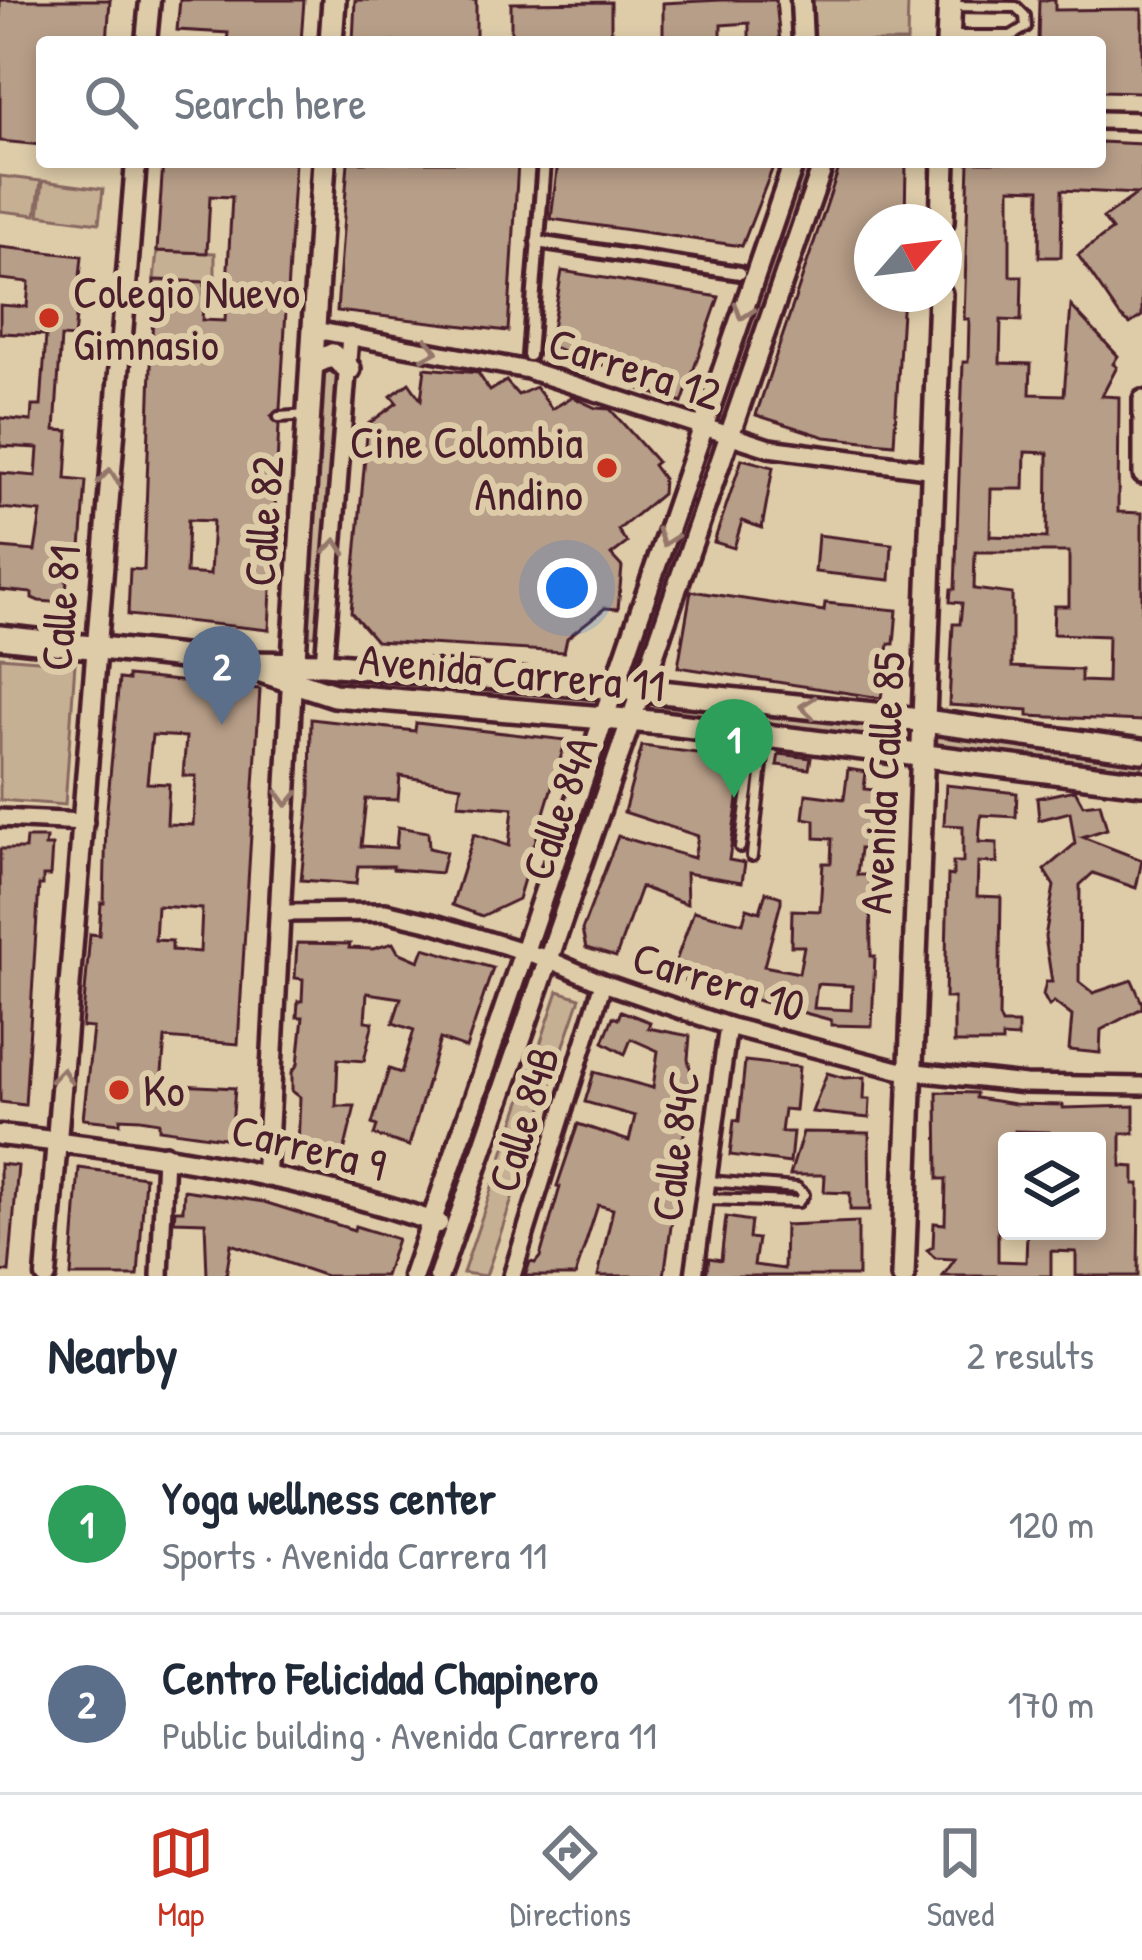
<!DOCTYPE html>
<meta charset="utf-8">
<style>
body{margin:0;font-family:"Patrick Hand",sans-serif;background:#f2f2f3;color:#1f2937}
.controls{position:absolute;right:36px;bottom:36px;display:grid;overflow:hidden;border-radius:12px;box-shadow:0 6px 18px #0003}
.controls button{width:108px;height:108px;display:grid;place-items:center;padding:0;border:0;border-bottom:3px solid #e0e1e3;background:#fff;color:#1f2937;font:60px sans-serif}
.compass{position:absolute;left:854px;top:204px;width:108px;height:108px;border-radius:50%;background:#fff;box-shadow:0 6px 18px #0003;rotate:62deg}
.you{position:absolute;left:567px;top:588px;width:42px;height:42px;margin:-30px;border:9px solid #fff;border-radius:50%;background:#1a73e8;box-shadow:0 0 0 18px #1a73e833}
.badge{display:grid;place-items:center;width:78px;height:78px;border-radius:50%;background:#c8321e;color:#fff;font-size:39px;font-weight:700}
.pin{position:absolute;translate:-50% -99px;filter:drop-shadow(0 3px 6px #0008)}
.pin::after{content:'';position:absolute;top:63px;width:42px;height:36px;background:inherit;clip-path:polygon(0 0,100% 0,50% 100%)}
.list{margin:0;padding:0;list-style:none}
h2{display:flex;justify-content:space-between;align-items:center;height:156px;margin:0;padding:0 48px;font-size:51px}
h2 small{font-size:39px;font-weight:400;color:#747a83}
.list li{display:grid;grid-template-columns:78px 1fr auto;gap:36px;align-items:center;box-sizing:border-box;height:180px;padding:0 48px;border-top:3px solid #e0e1e3}
.list b{display:block;font-size:45px;white-space:nowrap}
.list p{margin:0;font-size:39px;white-space:nowrap;color:#747a83}
.list em{font-size:39px;font-style:normal;color:#747a83}
.icon{flex:none;width:66px;height:66px;fill:none;stroke:currentColor;stroke-width:2;stroke-linecap:round;stroke-linejoin:round}
.map{position:relative;flex:none;width:1142px;height:1276px;overflow:hidden}
.search{position:absolute;background:#fff;box-shadow:0 6px 18px #0003;left:36px;right:36px;top:36px;height:132px;display:flex;align-items:center;gap:30px;box-sizing:border-box;padding:0 42px;border-radius:12px;color:#747a83;font-size:45px}
.sheet{height:516px;background:#fff}
nav{display:flex;justify-content:space-around;align-items:center;box-sizing:border-box;height:168px;border-top:3px solid #e0e1e3;background:#fff;font-size:33px;color:#747a83}
nav a{display:grid;justify-items:center;gap:6px}
nav .on{color:#c8321e}
.map>svg:first-child{display:block}
</style>
<div class="map">
<svg width="1142" height="1276" viewBox="0 0 1142 1276">
<rect width="100%" height="100%" fill="#decca9"/>
<filter id="ink" filterUnits="userSpaceOnUse"><feTurbulence type="fractalNoise" baseFrequency=".00833" numOctaves="2"/><feDisplacementMap in="SourceGraphic" scale="24" xChannelSelector="R" yChannelSelector="G"/><feConvolveMatrix kernelMatrix="1 2 1 2 8 2 1 2 1" color-interpolation-filters="sRGB"/></filter>
<g filter="url(#ink)">
<g fill="#c6b094" stroke="#886860" stroke-width="3">
<path d="M 813,0 L 908,0 L 907,42 L 814,42 Z"/>
<path d="M 802,162 L 818,162 L 728,420 L 715,415 Z"/>
<path d="M 0,176 L 41,181 L 36,215 L 0,211 Z"/>
<path d="M 43,181 L 103,189 L 99,223 L 39,215 Z"/>
<path d="M 157,251 L 215,253 L 215,282 L 154,280 Z"/>
<path d="M 318,368 L 342,370 L 324,637 L 300,635 Z"/>
<path d="M 705,441 L 718,445 L 641,671 L 627,666 Z"/>
<path d="M 0,657 L 75,663 L 65,805 L 0,800 Z"/>
<path d="M 331,669 L 605,691 L 599,707 L 330,684 Z"/>
<path d="M 648,696 L 906,723 L 904,740 L 646,712 Z"/>
<path d="M 935,727 L 1142,756 L 1142,773 L 933,744 Z"/>
<path d="M 605,728 L 617,732 L 542,949 L 531,945 Z"/>
<path d="M 524,963 L 536,967 L 454,1211 L 442,1207 Z"/>
<path d="M 558,991 L 580,998 L 486,1276 L 463,1273 Z"/>
</g>
<g fill="#b79e88" stroke="#4a1f2b" stroke-width="3" fill-rule="evenodd">
<path d="M 0,0 L 110,0 L 107,42 L 42,42 L 42,145 L 0,141 Z"/>
<path d="M 180,0 L 304,0 L 301,42 L 227,42 L 228,33 L 177,30 Z"/>
<path d="M 355,0 L 476,0 L 476,42 L 353,42 Z"/>
<path d="M 721,0 L 776,0 L 780,42 L 749,42 L 749,23 L 721,25 L 721,42 L 663,42 L 663,3 Z"/>
<path d="M 1039,0 L 1055,0 L 1055,10 L 1142,9 L 1142,92 L 1100,91 L 1100,42 L 1038,42 Z"/>
<path d="M 611,2 L 611,42 L 511,42 L 511,3 Z"/>
<path d="M 1100,142 L 1142,144 L 1142,316 L 1130,324 L 1120,316 L 1078,255 L 1112,230 L 1103,218 L 1137,194 L 1062,190 L 1061,257 L 1039,257 L 1040,189 L 1010,188 L 1010,276 L 1022,276 L 1021,321 L 1001,320 L 1000,363 L 1031,364 L 1030,394 L 1064,395 L 1071,306 L 1118,356 L 1113,364 L 1117,367 L 1102,396 L 1119,397 L 1118,512 L 1142,513 L 1142,721 L 1028,716 L 1028,710 L 949,705 L 953,624 L 960,624 L 962,603 L 950,602 L 951,589 L 955,589 L 963,362 L 968,362 L 969,319 L 964,319 L 969,162 L 1100,162 ZM 1025,452 L 1048,453 L 1047,538 L 990,536 L 991,489 L 1024,489 ZM 975,552 L 1069,552 L 1069,606 L 1054,606 L 1053,634 L 1108,636 L 1107,682 L 1081,681 L 1081,670 L 1012,667 L 1012,594 L 974,589 Z"/>
<path d="M 163,162 L 295,162 L 280,409 L 271,416 L 279,425 L 269,630 L 128,615 L 130,569 L 144,570 L 154,280 L 205,282 L 202,320 L 225,321 L 232,197 L 210,196 L 207,253 L 157,251 ZM 188,520 L 213,521 L 210,575 L 186,573 Z"/>
<path d="M 348,162 L 518,162 L 508,331 L 337,311 Z"/>
<path d="M 558,162 L 775,162 L 742,246 L 551,219 Z"/>
<path d="M 841,162 L 906,162 L 905,222 L 872,222 L 872,294 L 903,294 L 894,444 L 825,437 L 756,415 Z"/>
<path d="M 0,247 L 82,256 L 74,338 L 61,337 L 55,430 L 69,431 L 66,479 L 86,481 L 81,548 L 70,547 L 65,603 L 39,601 L 32,598 L 32,593 L 0,590 L 0,548 L 35,551 L 41,512 L 0,508 L 0,473 L 36,476 L 38,448 L 0,446 L 0,418 L 31,421 L 32,406 L 41,406 L 46,335 L 0,333 L 0,305 L 27,307 L 29,282 L 0,279 Z"/>
<path d="M 562,271 L 719,297 L 682,403 L 628,385 L 631,375 L 549,346 Z"/>
<path d="M 425,368 L 478,373 L 490,391 L 506,381 L 518,395 L 536,387 L 552,409 L 572,397 L 596,408 L 610,409 L 657,462 L 653,465 L 663,479 L 662,494 L 618,530 L 627,543 L 611,555 L 622,567 L 618,609 L 605,608 L 567,638 L 564,652 L 376,641 L 351,612 L 368,424 L 397,403 L 391,396 L 409,383 L 421,400 Z"/>
<path d="M 742,459 L 773,467 L 762,528 L 742,521 L 734,548 L 714,542 Z"/>
<path d="M 818,535 L 892,544 L 890,580 L 815,572 Z"/>
<path d="M 691,591 L 824,611 L 825,603 L 897,610 L 894,644 L 889,644 L 881,698 L 678,667 Z"/>
<path d="M 128,676 L 260,689 L 238,1044 L 165,1038 L 161,1084 L 235,1088 L 231,1139 L 159,1129 L 159,1122 L 140,1119 L 120,1118 L 120,1123 L 83,1119 L 93,1028 L 82,1027 L 90,934 L 99,935 L 101,903 L 104,903 L 106,820 L 119,679 L 128,680 ZM 152,735 L 186,737 L 183,776 L 196,776 L 193,825 L 167,824 L 169,784 L 147,783 ZM 157,906 L 202,909 L 200,952 L 172,950 L 172,941 L 155,940 Z"/>
<path d="M 311,719 L 415,731 L 416,723 L 566,740 L 518,899 L 482,916 L 452,905 L 474,834 L 509,846 L 513,808 L 458,804 L 461,786 L 400,776 L 398,800 L 366,799 L 361,846 L 396,848 L 398,827 L 428,832 L 429,848 L 446,852 L 441,873 L 393,869 L 393,866 L 358,866 L 356,884 L 301,880 L 310,794 Z"/>
<path d="M 642,746 L 744,759 L 729,860 L 745,863 L 742,882 L 686,873 L 687,904 L 641,887 L 616,957 L 586,948 L 582,930 L 618,836 L 694,858 L 698,836 L 624,812 Z"/>
<path d="M 779,754 L 811,758 L 809,769 L 777,765 Z"/>
<path d="M 848,769 L 866,772 L 864,789 L 875,790 L 870,835 L 876,835 L 874,851 L 860,849 L 857,875 L 870,875 L 871,956 L 875,956 L 872,1026 L 831,1025 L 831,1020 L 685,981 L 687,975 L 673,969 L 694,911 L 743,923 L 747,908 L 760,912 L 766,892 L 781,897 L 781,902 L 764,966 L 799,973 L 804,946 L 791,946 L 792,910 L 820,911 L 823,863 L 831,863 L 832,839 L 815,838 L 815,820 L 803,818 L 806,794 L 844,799 ZM 817,984 L 852,986 L 851,1010 L 814,1008 Z"/>
<path d="M 946,785 L 1017,793 L 1016,817 L 981,815 L 979,842 L 997,843 L 997,863 L 978,862 L 977,896 L 1001,897 L 999,1017 L 1002,1024 L 1018,1024 L 1018,1038 L 1002,1037 L 1002,1043 L 954,1043 L 954,998 L 945,998 L 948,875 L 953,876 L 953,862 L 963,862 L 963,826 L 944,825 Z"/>
<path d="M 1075,790 L 1083,805 L 1100,803 L 1107,829 L 1082,837 L 1142,860 L 1136,888 L 1093,873 L 1080,885 L 1079,982 L 1093,993 L 1132,980 L 1142,1003 L 1142,1008 L 1101,1030 L 1100,1053 L 1069,1050 L 1072,1016 L 1054,1002 L 1049,1006 L 1043,995 L 1046,982 L 1052,982 L 1045,937 L 1054,886 L 1044,870 L 1075,844 L 1070,812 L 1039,820 L 1037,798 Z"/>
<path d="M 26,838 L 46,838 L 45,846 L 52,846 L 50,876 L 43,876 L 43,885 L 39,885 L 25,1105 L 0,1102 L 0,849 L 25,849 Z"/>
<path d="M 297,943 L 350,944 L 349,948 L 373,949 L 393,943 L 398,952 L 419,961 L 424,948 L 493,968 L 466,1048 L 440,1039 L 409,1146 L 374,1135 L 377,1126 L 372,1124 L 389,1069 L 401,1073 L 414,1030 L 393,1023 L 401,998 L 367,993 L 365,1021 L 373,1022 L 364,1061 L 338,1059 L 336,1106 L 355,1106 L 342,1160 L 298,1148 L 300,1097 L 292,1091 L 292,1072 L 298,1064 L 303,1017 L 297,1017 L 298,1001 L 302,1001 L 303,979 L 295,978 Z"/>
<path d="M 621,1011 L 650,1022 L 648,1028 L 690,1036 L 688,1059 L 692,1077 L 664,1276 L 598,1276 L 613,1209 L 598,1205 L 575,1276 L 525,1276 L 530,1262 L 535,1263 L 540,1257 L 560,1187 L 557,1186 L 578,1124 L 629,1141 L 635,1116 L 585,1102 L 594,1072 L 653,1088 L 658,1051 L 631,1039 L 625,1054 L 603,1042 L 613,1017 L 618,1019 Z"/>
<path d="M 745,1061 L 799,1067 L 795,1110 L 784,1109 L 781,1132 L 793,1132 L 790,1163 L 730,1155 L 734,1120 L 739,1121 Z"/>
<path d="M 827,1073 L 844,1078 L 865,1077 L 864,1099 L 870,1099 L 869,1118 L 812,1112 Z"/>
<path d="M 937,1092 L 976,1093 L 976,1098 L 1015,1104 L 1063,1105 L 1063,1108 L 1134,1106 L 1134,1133 L 1121,1133 L 1121,1166 L 1134,1167 L 1134,1184 L 1139,1184 L 1138,1276 L 1076,1276 L 1076,1252 L 1051,1251 L 1051,1276 L 943,1276 L 955,1259 L 935,1258 L 927,1250 L 933,1247 L 934,1223 L 945,1224 L 946,1179 L 938,1179 ZM 1015,1131 L 1049,1132 L 1049,1138 L 1060,1141 L 1097,1141 L 1097,1231 L 1027,1231 L 1026,1262 L 998,1261 L 998,1225 L 1002,1225 L 1003,1181 L 1007,1181 L 1007,1141 L 1014,1141 Z"/>
<path d="M 803,1132 L 869,1133 L 870,1210 L 850,1210 L 850,1193 L 824,1192 L 825,1175 L 790,1175 Z"/>
<path d="M 0,1164 L 18,1166 L 9,1272 L 0,1271 Z"/>
<path d="M 79,1168 L 145,1177 L 138,1276 L 71,1276 Z"/>
<path d="M 184,1190 L 264,1202 L 354,1230 L 355,1226 L 397,1239 L 385,1276 L 326,1276 L 231,1244 L 226,1276 L 207,1276 L 205,1222 L 174,1221 L 175,1210 L 183,1210 Z"/>
<path d="M 726,1217 L 751,1221 L 749,1238 L 758,1239 L 754,1265 L 784,1269 L 785,1225 L 858,1222 L 858,1276 L 706,1276 L 709,1258 L 721,1260 Z"/>
</g>
<g fill="none" stroke-linecap="round" stroke-linejoin="round">
<defs>
<g id="service">
<path d="M 950,36 L 1011,36 L 1026,27 L 1025,16 L 1016,7 L 955,6"/>
<path d="M 279,417 L 308,415"/>
<path d="M 740,847 L 756,737"/>
<path d="M 752,856 L 765,737"/>
<path d="M 706,1199 L 798,1202 L 804,1194 L 797,1188 L 709,1181"/>
</g>
<g id="pedestrian">
<path d="M 537,242 L 740,273"/>
<path d="M 529,355 L 544,162"/>
</g>
<g id="minor">
<path d="M 1100,120 L 1142,121"/>
<path d="M 315,330 L 528,370 L 769,448 L 934,470"/>
<path d="M 1142,399 L 1142,475"/>
<path d="M 324,664 L 350,336"/>
<path d="M 0,818 L 85,822"/>
<path d="M 283,913 L 385,912 L 432,923 L 548,959 L 603,983 L 728,1026 L 898,1070 L 1025,1084 L 1142,1086"/>
<path d="M 160,1276 L 165,1154"/>
<path d="M 512,1276 L 603,983"/>
<path d="M 694,1276 L 728,1026"/>
</g>
<g id="tertiary">
<path d="M 801,0 L 803,42"/>
<path d="M 146,42 L 150,0"/>
<path d="M 0,1135 C 155,1152 290,1173 438,1223"/>
<path d="M 266,1173 L 292,681"/>
<path d="M 46,1276 L 136,162"/>
<path d="M 413,1276 L 794,162"/>
<path d="M 439,1276 L 824,162"/>
</g>
<g id="secondary">
<path d="M 331,42 L 334,0"/>
<path d="M 948,42 L 950,0"/>
<path d="M 942,222 L 944,162"/>
<path d="M 312,364 L 332,355 L 349,369"/>
<path d="M 0,637 L 237,663 L 324,664 L 642,690 L 874,714 L 1142,751"/>
<path d="M 255,669 L 334,695 L 662,723 L 1142,783"/>
<path d="M 293,675 L 324,162"/>
<path d="M 903,1276 L 940,294"/>
</g>
</defs>
<use href="#service" stroke="#4a1f2b" stroke-width="16"/>
<use href="#pedestrian" stroke="#4a1f2b" stroke-width="20"/>
<use href="#minor" stroke="#4a1f2b" stroke-width="24"/>
<use href="#tertiary" stroke="#4a1f2b" stroke-width="27"/>
<use href="#secondary" stroke="#4a1f2b" stroke-width="30"/>
<use href="#service" stroke="#decca9" stroke-width="8"/>
<use href="#pedestrian" stroke="#decca9" stroke-width="10"/>
<use href="#minor" stroke="#decca9" stroke-width="15"/>
<use href="#tertiary" stroke="#decca9" stroke-width="18"/>
<use href="#secondary" stroke="#decca9" stroke-width="21"/>
</g>
<defs><path id="oneway-chevron" d="M-2-3.5L2.5 0L-2 3.5" fill="none" stroke-width="1.6" stroke-linecap="round" stroke-linejoin="round" transform="scale(3)"/></defs>
<g stroke="#94766a">
<use href="#oneway-chevron" transform="translate(743 312) rotate(109)"/>
<use href="#oneway-chevron" transform="translate(430 350) rotate(10)"/>
<use href="#oneway-chevron" transform="translate(109 477) rotate(-85)"/>
<use href="#oneway-chevron" transform="translate(666 538) rotate(109)"/>
<use href="#oneway-chevron" transform="translate(335 547) rotate(-85)"/>
<use href="#oneway-chevron" transform="translate(808 707) rotate(-174)"/>
<use href="#oneway-chevron" transform="translate(287 798) rotate(92)"/>
<use href="#oneway-chevron" transform="translate(62 1076) rotate(-85)"/>
</g>
</g>
<g fill="#c8321e" stroke="#decca9" stroke-width="4.5">
<circle cx="49" cy="318" r="12"/>
<circle cx="607" cy="468" r="12"/>
<circle cx="119" cy="1090" r="12"/>
</g>
<g text-anchor="middle" stroke-width="12" stroke-linejoin="round" paint-order="stroke">
<g font-size="45" fill="#4a1f2b" stroke="#decca9" text-anchor="start">
<text x="73" y="308">Colegio Nuevo<tspan x="73" dy="52">Gimnasio</tspan></text>
<text x="583" y="458" text-anchor="end">Cine Colombia<tspan x="583" dy="52">Andino</tspan></text>
<text x="143" y="1106">Ko</text>
</g>
<g font-size="45" fill="#4a1f2b" stroke="#decca9">
<text transform="translate(635 368) rotate(18)" y="16">Carrera 12</text>
<text transform="translate(263 521) rotate(-86)" y="16">Calle 82</text>
<text transform="translate(60 608) rotate(-86)" y="16">Calle 81</text>
<text transform="translate(512 672) rotate(5)" y="16">Avenida Carrera 11</text>
<text transform="translate(882 783) rotate(-87)" y="16">Avenida Calle 85</text>
<text transform="translate(559 808) rotate(-71)" y="16">Calle 84A</text>
<text transform="translate(719 981) rotate(17)" y="16">Carrera 10</text>
<text transform="translate(523 1119) rotate(-73)" y="16">Calle 84B</text>
<text transform="translate(675 1146) rotate(-83)" y="16">Calle 84C</text>
<text transform="translate(309 1147) rotate(14)" y="16">Carrera 9</text>
</g>
</g>
</svg>
<div class="controls">
<button><svg class="icon" aria-label="layers" viewBox="0 0 24 24"><path d="M12 4l9 5-9 5-9-5zM3 14l9 5 9-5"/></svg></button>
</div>
<svg class="compass" viewBox="-18 -18 36 36"><path d="M0-13l5 13h-10z" fill="#e53935"/><path d="M0 13l5-13h-10z" fill="#747a83"/></svg>
<div class="you"></div>
<div class="pin badge" style="left:734px;top:798px;background:#2e9e5b">1</div>
<div class="pin badge" style="left:222px;top:725px;background:#5c6f8a">2</div>
<div class="search"><svg class="icon" aria-label="search" viewBox="0 0 24 24"><circle cx="10" cy="10" r="6"/><path d="M15 15l6 6"/></svg>Search here</div>
</div>
<section class="sheet">
<h2>Nearby<small>2 results</small></h2>
<ul class="list">
<li><span class="badge" style="background:#2e9e5b">1</span><div><b>Yoga wellness center</b><p>Sports · Avenida Carrera 11</p></div><em>120 m</em></li>
<li><span class="badge" style="background:#5c6f8a">2</span><div><b>Centro Felicidad Chapinero</b><p>Public building · Avenida Carrera 11</p></div><em>170 m</em></li>
</ul>
</section>
<nav>
<a class="on"><svg class="icon" aria-label="map" viewBox="0 0 24 24"><path d="M3 6l6-2 6 2 6-2v14l-6 2-6-2-6 2zM9 4v14M15 6v14"/></svg>Map</a>
<a><svg class="icon" aria-label="directions" viewBox="0 0 24 24"><path d="M12 3l9 9-9 9-9-9zM9 14v-3h6M13 9l2 2-2 2"/></svg>Directions</a>
<a><svg class="icon" aria-label="saved" viewBox="0 0 24 24"><path d="M7 4h10v16l-5-4-5 4z"/></svg>Saved</a>
</nav>
